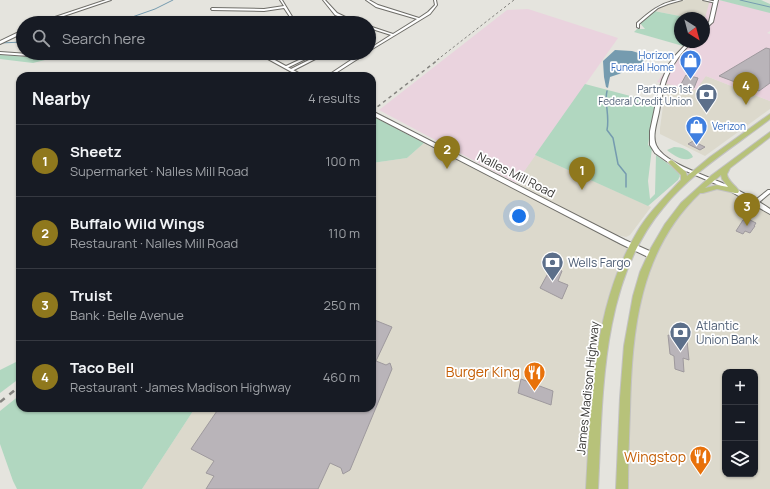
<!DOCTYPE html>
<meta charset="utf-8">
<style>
body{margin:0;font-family:Manrope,sans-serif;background:#242831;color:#f1f3f6}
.controls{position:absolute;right:12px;bottom:12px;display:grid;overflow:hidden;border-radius:8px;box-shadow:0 1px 3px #0004}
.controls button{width:36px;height:36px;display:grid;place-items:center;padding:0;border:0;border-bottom:1px solid #363941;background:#171b24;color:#f1f3f6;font:20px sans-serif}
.compass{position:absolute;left:674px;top:12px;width:36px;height:36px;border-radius:50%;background:#171b24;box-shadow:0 1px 3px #0004;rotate:144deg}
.you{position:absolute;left:519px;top:216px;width:14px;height:14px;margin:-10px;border:3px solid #fff;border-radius:50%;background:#1a73e8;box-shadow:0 0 0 6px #1a73e833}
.badge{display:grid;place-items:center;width:26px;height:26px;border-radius:50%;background:#8f781d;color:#fff;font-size:13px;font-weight:700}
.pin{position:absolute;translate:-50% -33px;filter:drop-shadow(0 1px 2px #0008)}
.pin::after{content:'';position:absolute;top:21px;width:14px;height:12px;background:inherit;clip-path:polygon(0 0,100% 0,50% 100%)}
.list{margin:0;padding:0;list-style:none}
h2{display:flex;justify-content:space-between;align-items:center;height:52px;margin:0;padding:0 16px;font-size:17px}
h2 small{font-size:13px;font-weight:400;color:#9ea1a6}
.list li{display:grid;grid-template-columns:26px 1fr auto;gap:12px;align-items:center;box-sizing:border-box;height:72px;padding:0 16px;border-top:1px solid #363941}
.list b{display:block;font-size:15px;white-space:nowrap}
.list p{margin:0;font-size:13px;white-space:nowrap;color:#9ea1a6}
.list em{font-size:13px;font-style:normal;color:#9ea1a6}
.icon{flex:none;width:22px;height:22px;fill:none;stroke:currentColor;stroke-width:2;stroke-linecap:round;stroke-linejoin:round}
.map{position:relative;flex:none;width:770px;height:489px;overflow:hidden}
.search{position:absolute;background:#171b24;box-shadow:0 1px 3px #0004;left:16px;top:16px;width:360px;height:44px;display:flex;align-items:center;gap:10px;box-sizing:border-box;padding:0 14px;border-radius:22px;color:#9ea1a6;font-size:15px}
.panel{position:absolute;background:#171b24;box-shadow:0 1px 3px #0004;left:16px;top:72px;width:360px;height:340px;border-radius:12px}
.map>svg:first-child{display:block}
</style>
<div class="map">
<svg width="770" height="489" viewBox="0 0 770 489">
<rect width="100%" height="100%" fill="#e5e4de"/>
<g fill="#dcd9cc" fill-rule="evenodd">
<path d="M 686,0 L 700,0 L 712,3 L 709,21 L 704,20 L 704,18 L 690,18 L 654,11 L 665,4 Z"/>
<path d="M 706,76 L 770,101 L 770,109 L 705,156 L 660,134 L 660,128 L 666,84 Z"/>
<path d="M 424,143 L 632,247 L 616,284 L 588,489 L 142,489 L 195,408 L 372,408 L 372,163 L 407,158 Z"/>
<path d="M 535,155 L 651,207 L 630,235 L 626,237 L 612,234 L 516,183 Z"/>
<path d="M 712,180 L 770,213 L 770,489 L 624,489 L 633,312 L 663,232 ZM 725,372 L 755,372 L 755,474 L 725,474 Z"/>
</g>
<g fill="#ead3de">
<path d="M 710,0 L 719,0 L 770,12 L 770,31 L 767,33 L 770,34 L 770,101 L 706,76 L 696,90 L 657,82 L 688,42 L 704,42 L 704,21 Z"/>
<path d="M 528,9 L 618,38 L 516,183 L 379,110 L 507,10 Z"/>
</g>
<g fill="#b1d7c0">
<path d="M 719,0 L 761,0 L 770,4 L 770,13 Z"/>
<path d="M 654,11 L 690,18 L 680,18 L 680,42 L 687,42 L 683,46 L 634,32 L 637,29 L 645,29 L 640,23 Z"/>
<path d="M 0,55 L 44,58 L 45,60 L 33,63 L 0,59 Z"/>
<path d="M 585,84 L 638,98 L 654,107 L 652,138 L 649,139 L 648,145 L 652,148 L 648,181 L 650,199 L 655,194 L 656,155 L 679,172 L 678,172 L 680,176 L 678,180 L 648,206 L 535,155 Z"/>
<path d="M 372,116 L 424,143 L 407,158 L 372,163 Z"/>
<path d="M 674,147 C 682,147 690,150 693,157 C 685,163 674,156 667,150 Z"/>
<path d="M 20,360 L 20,378 L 0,393 L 0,370 Z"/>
<path d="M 20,395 L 20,408 L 195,408 L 142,489 L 17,489 L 13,481 L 0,444 L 0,411 Z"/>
</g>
<path fill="#759baf" d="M 615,50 L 632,51 L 645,55 L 645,58 L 643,62 L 619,74 L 610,77 L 608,88 L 606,87 L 604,77 L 603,61 Z"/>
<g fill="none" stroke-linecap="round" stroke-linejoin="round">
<g stroke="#759baf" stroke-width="1">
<path d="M 740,0 L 770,7"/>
<path d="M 115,23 L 155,9 L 173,0"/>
<path d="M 0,43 L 23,42"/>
</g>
<path stroke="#759baf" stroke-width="1.5" d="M 607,91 C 604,102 610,116 607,130 L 613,138 L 618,164 L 626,174 L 626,187"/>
</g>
<g fill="#b9b4b9" stroke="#9e999d">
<path d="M 766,48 L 770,49 L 770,83 L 759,91 L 719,76 Z"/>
<path d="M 686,75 L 698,78 L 694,88 L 681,84 Z"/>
<path d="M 693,141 L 705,147 L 700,150 L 688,144 Z"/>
<path d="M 746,218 L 756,223 L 754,226 L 755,226 L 750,233 L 745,231 L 743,234 L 736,231 L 743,220 L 745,220 Z"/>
<path d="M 552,266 L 562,271 L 558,281 L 568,285 L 562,299 L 540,288 Z"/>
<path d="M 372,319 L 392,327 L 376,361 L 386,365 L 390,363 L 392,369 L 350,470 L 343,474 L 341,468 L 330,463 L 318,489 L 206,489 L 214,476 L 206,473 L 214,461 L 191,449 L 219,408 L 372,408 Z"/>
<path d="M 672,327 L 676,327 L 677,338 L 687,340 L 689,360 L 683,358 L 684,372 L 675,369 L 674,356 L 670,354 L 668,335 L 672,336 Z"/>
<path d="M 521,379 L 553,391 L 551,405 L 518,393 Z"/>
</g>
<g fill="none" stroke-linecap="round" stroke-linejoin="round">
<defs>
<g id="street">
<path d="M 280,0 L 282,0 L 296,23 L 294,23 L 284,8 L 264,11 L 212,10 L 211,9 L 212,8 L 264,9 L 284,6 Z"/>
<path d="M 323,0 L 325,0 L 337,13 L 358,23 L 355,23 L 335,15 Z"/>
<path d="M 366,0 L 369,0 L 378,5 L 419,18 L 428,12 L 435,5 L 434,0 L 436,0 L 437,5 L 430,14 L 369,51 L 369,49 L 391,35 L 369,28 L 369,26 L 393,34 L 417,19 L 376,7 Z"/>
<path d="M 677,0 L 682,0 L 668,4 L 658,8 L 639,24 L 639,28 L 637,27 L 637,23 C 649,12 660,3 677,0 Z"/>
<path d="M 703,0 L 708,0 L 717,2 L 716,3 Z"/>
<path d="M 314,53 L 318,53 L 287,68 L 284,67 Z"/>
<path d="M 323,53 L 327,53 L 292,71 L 289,70 Z"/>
<path d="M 336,53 L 341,53 L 356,57 L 363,53 L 367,53 L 331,76 L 327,76 L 354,58 Z"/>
<path d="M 768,190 L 770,190 L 770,193 L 757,204 L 753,204 L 753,202 Z"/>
</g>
<g id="secondary">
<path d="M 106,0 L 111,0 L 43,23 L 37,23 Z"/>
<path d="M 714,0 L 718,0 L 713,22 L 704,30 L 704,27 L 709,22 Z"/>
<path d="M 23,30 L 23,33 L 0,44 L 0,41 Z"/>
<path d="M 688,42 L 692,42 C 687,47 682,52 678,58 C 666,74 662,93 659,112 C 657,122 652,136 656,145 C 663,163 710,177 727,185 C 742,192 757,200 770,209 L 770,214 L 723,187 L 672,165 L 655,153 L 650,145 L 650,131 L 657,98 L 662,80 L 669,64 L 674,57 Z"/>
<path d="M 0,52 L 58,56 L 88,53 L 104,53 L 102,54 L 58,58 L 0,54 Z"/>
<path d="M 257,53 L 262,53 L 304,76 L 299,76 Z"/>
<path d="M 372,111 L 625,240 L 654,253 L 655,255 L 654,257 L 648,257 L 621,244 L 372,115 Z"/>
</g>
<g id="primary">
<path d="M 770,114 L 770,119 C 734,147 692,172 663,208 C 600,283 603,396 598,489 L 586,489 C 591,405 592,308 636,234 C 647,214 665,197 681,180 L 681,175 L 668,162 L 671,160 L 673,161 L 686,172 L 687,176 L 710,157 Z"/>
<path d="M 770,132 L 770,137 L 730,168 C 729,170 728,172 727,174 C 727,180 736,186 739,191 L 738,193 L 735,193 L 717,189 L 703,193 L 700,193 C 639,251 632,330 630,410 C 629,436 628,463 628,489 L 616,489 L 620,398 L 624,346 L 633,296 L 640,272 L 651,248 L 665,224 L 681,203 L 712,175 ZM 721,175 L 722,179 L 728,187 L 717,185 L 705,188 Z"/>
</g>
</defs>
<use href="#street" stroke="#6e6d68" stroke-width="2"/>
<use href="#secondary" stroke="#6e6d68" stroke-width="2"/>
<use href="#primary" stroke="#c3c2c2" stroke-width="2"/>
<use href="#street" fill="#fff" fill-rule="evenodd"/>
<use href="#secondary" fill="#fff" fill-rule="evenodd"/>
<use href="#primary" fill="#b7c27a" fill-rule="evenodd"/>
<path stroke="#84837f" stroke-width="1" stroke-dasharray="2.5 2.5" stroke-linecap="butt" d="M 437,60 L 514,0"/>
<path stroke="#84837f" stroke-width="1.5" stroke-dasharray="3.5 3.5" stroke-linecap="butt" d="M 372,111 L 439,59"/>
<path stroke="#84837f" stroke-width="2.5" stroke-dasharray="6 6" stroke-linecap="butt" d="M 0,402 L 20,386"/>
</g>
<defs>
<symbol id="shop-pin" viewBox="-11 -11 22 30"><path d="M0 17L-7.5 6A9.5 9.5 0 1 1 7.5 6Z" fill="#3f7fe0" stroke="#fff"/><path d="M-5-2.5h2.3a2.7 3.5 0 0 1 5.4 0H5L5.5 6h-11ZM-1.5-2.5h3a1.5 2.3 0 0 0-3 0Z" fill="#fff"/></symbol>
<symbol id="bank-pin" viewBox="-11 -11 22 30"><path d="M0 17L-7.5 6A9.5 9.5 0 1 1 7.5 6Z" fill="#5c6f8a" stroke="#fff"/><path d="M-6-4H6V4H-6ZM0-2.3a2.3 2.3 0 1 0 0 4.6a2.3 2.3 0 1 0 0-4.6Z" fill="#fff"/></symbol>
<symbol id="restaurant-pin" viewBox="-11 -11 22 30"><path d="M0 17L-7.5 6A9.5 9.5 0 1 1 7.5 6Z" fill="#e8710a" stroke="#fff"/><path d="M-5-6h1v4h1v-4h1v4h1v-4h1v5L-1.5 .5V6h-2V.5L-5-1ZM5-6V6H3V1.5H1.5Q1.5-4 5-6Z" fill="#fff"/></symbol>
</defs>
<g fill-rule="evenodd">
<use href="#shop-pin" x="678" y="48" width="25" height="34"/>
<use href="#bank-pin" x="694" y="82" width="25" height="34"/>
<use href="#shop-pin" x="684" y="114" width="25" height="34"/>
<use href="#bank-pin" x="540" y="250" width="25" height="34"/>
<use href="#bank-pin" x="668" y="320" width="25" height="34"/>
<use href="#restaurant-pin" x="522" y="360" width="25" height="34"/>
<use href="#restaurant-pin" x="688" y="444" width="25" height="34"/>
</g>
<g text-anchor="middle" stroke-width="3.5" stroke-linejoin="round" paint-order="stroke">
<g font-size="10" fill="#366cbe" stroke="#fff" text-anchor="end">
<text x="674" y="59">Horizon<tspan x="674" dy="12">Funeral Home</tspan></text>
<text x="712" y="130" text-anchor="start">Verizon</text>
</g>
<g font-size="10" fill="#4e5e75" stroke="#fff" text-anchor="end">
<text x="692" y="93">Partners 1st<tspan x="692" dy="12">Federal Credit Union</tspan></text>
</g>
<g font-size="12" fill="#363533" stroke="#fff">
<text transform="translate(516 175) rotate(27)" y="4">Nalles Mill Road</text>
<text transform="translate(588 388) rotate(-84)" y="4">James Madison Highway</text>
</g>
<g font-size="12" fill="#4e5e75" stroke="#fff" text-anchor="start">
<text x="568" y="267">Wells Fargo</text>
<text x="696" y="330">Atlantic<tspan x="696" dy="14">Union Bank</tspan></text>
</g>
<g font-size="14" fill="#c56008" stroke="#fff" text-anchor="end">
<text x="520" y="377">Burger King</text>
<text x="686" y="462">Wingstop</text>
</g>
</g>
</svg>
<div class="controls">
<button>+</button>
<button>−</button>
<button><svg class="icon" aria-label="layers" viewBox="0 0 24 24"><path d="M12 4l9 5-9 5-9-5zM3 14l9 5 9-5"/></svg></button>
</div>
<svg class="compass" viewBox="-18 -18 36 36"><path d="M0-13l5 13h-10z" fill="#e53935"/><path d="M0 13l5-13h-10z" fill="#9ea1a6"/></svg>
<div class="you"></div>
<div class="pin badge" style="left:582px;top:190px">1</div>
<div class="pin badge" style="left:447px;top:169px">2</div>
<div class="pin badge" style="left:747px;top:226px">3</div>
<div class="pin badge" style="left:746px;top:105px">4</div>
<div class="search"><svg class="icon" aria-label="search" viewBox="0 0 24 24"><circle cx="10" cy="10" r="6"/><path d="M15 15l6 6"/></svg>Search here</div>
<section class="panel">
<h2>Nearby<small>4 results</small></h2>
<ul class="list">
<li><span class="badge">1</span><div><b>Sheetz</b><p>Supermarket · Nalles Mill Road</p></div><em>100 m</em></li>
<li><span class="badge">2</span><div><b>Buffalo Wild Wings</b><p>Restaurant · Nalles Mill Road</p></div><em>110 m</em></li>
<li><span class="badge">3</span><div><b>Truist</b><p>Bank · Belle Avenue</p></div><em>250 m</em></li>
<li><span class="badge">4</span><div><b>Taco Bell</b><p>Restaurant · James Madison Highway</p></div><em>460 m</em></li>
</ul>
</section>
</div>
